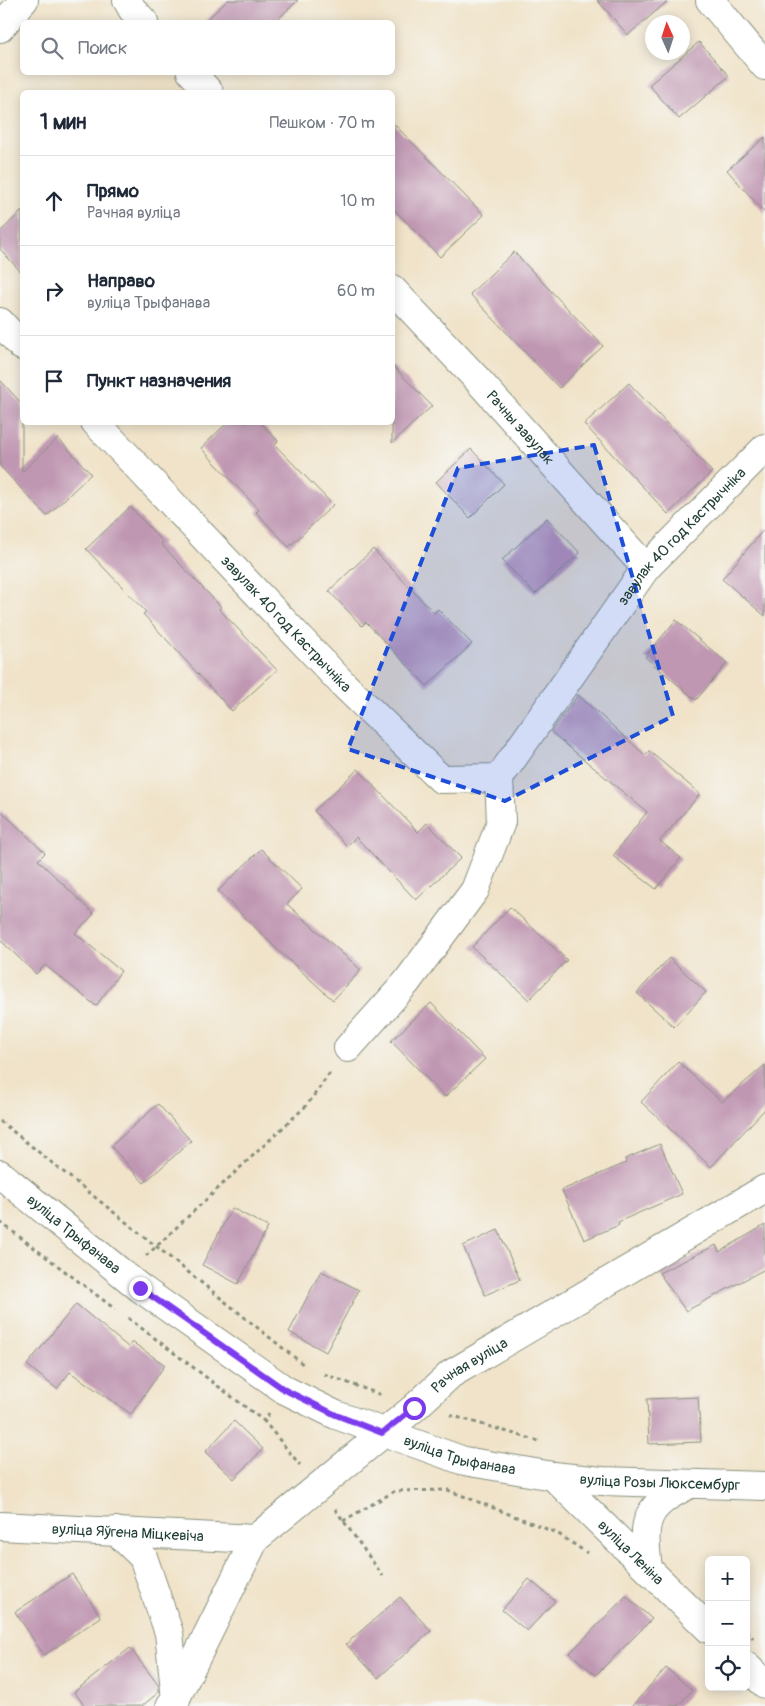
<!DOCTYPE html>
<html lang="ru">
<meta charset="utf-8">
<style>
body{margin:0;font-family:Pangolin,sans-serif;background:#f2f2f3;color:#1f2937}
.controls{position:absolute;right:15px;bottom:15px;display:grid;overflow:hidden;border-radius:8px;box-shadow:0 2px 12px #0003}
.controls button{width:45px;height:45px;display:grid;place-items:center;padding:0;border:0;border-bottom:1px solid #e0e1e3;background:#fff;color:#1f2937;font:25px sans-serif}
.compass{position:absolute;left:645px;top:15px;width:45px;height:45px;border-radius:50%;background:#fff;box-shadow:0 2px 12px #0003;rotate:357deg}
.stop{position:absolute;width:15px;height:15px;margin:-11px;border:4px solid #7c3aed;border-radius:50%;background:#fff}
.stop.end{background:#7c3aed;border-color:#fff;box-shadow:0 1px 5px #0008}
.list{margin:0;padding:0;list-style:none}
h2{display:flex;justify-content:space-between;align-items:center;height:65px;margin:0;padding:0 20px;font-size:21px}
h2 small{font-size:16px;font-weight:400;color:#747a83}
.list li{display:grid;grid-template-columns:32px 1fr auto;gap:15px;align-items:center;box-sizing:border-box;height:90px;padding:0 20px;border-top:1px solid #e0e1e3}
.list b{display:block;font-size:19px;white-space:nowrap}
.list p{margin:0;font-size:16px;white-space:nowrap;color:#747a83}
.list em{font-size:16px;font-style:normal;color:#747a83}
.icon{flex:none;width:28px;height:28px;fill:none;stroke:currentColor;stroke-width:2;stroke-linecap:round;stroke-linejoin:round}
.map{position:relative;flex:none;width:765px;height:1706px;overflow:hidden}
.search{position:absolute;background:#fff;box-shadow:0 2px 12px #0003;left:20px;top:20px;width:375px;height:55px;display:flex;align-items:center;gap:12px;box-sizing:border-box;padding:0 18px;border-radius:8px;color:#747a83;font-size:19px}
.panel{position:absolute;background:#fff;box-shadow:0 2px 12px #0003;left:20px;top:90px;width:375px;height:335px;border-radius:8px}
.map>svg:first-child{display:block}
</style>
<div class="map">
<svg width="765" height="1706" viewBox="0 0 765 1706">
<rect width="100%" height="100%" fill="#f6f6f2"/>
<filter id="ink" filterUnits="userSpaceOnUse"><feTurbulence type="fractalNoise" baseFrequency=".02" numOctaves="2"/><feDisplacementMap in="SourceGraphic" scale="10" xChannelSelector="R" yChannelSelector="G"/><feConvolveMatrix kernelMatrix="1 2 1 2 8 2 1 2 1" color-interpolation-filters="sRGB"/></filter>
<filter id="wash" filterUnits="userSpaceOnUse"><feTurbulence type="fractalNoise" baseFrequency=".0096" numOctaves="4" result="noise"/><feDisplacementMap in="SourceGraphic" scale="20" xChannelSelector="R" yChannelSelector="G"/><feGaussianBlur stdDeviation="1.12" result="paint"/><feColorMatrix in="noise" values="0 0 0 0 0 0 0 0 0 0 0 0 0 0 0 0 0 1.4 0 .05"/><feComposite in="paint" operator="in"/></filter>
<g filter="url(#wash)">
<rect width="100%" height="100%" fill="#f0e3c9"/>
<g id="blocks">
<g fill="#c097b2">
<path d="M 228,0 L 298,0 L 275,22 L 204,22 Z"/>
<path d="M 597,0 L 669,0 L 628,35 Z"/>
<path d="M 699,42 L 729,76 L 679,119 L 649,85 Z"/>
<path d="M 392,122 L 484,215 L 440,257 L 392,207 Z"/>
<path d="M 765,137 L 765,213 L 727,170 Z"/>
<path d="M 22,211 L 22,273 L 0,249 L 0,232 Z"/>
<path d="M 514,252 L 603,346 L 559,388 L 470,294 Z"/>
<path d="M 392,365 L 432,406 L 392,443 Z"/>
<path d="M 0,380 L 22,404 L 22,472 L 58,438 L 91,474 L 47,516 L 0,466 Z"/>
<path d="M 629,383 L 712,472 L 668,514 L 584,424 Z"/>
<path d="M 228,422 L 260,422 L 278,441 L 275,445 L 333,505 L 289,547 L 256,512 L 259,510 L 201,448 Z"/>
<path d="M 471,449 L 504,484 L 470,518 L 436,482 Z"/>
<path d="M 130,507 L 163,542 L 161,544 L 221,607 L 219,609 L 277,670 L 232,711 L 143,614 L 146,612 L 86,549 Z"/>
<path d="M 547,518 L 580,553 L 535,594 L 502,560 Z"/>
<path d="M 765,528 L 765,616 L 722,579 Z"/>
<path d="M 373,549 L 434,613 L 438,609 L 472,644 L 427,686 L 366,622 L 362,626 L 329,591 Z"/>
<path d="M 676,620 L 727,663 L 696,700 L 645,657 Z"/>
<path d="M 578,695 L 645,755 L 649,751 L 700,794 L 660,841 L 681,858 L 656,889 L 613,856 L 647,812 L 551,732 Z"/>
<path d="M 358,769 L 418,832 L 427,823 L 461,858 L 416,900 L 356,837 L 347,846 L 314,811 Z"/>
<path d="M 0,810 L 45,853 L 38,860 L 94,914 L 75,933 L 121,971 L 96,1006 L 45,965 L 36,974 L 0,940 Z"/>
<path d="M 261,849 L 302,889 L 287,904 L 361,970 L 333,1000 L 279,951 L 218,891 Z"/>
<path d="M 510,907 L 567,960 L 529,1000 L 472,947 Z"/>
<path d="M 669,958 L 706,992 L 674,1027 L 637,993 Z"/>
<path d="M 431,1003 L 485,1059 L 445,1097 L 391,1041 Z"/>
<path d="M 678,1062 L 722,1102 L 765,1065 L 765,1109 L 711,1167 L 641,1102 Z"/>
<path d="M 158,1104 L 191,1141 L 144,1183 L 111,1146 Z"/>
<path d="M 660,1144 L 682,1194 L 618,1222 L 619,1225 L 584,1240 L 562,1190 L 626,1163 L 625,1159 Z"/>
<path d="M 232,1208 L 268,1227 L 238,1284 L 202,1265 Z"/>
<path d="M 765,1225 L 765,1269 L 686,1311 L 659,1273 L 716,1245 L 719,1252 Z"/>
<path d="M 498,1230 L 520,1280 L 485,1295 L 463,1246 Z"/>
<path d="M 321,1271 L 359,1290 L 326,1352 L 289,1332 Z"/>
<path d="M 76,1304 L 128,1347 L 132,1342 L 165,1365 L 131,1414 L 70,1372 L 57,1389 L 27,1365 Z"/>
<path d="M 698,1397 L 701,1442 L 649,1444 L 647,1399 Z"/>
<path d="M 234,1421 L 263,1449 L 234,1479 L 205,1452 Z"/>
<path d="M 72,1574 L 101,1617 L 44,1655 L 15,1612 Z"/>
<path d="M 529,1579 L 555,1601 L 527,1631 L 502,1610 Z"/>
<path d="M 626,1596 L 652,1619 L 596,1675 L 570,1653 Z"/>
<path d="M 400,1597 L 431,1631 L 378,1678 L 346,1644 Z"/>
<path d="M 130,1648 L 159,1686 L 159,1692 L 142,1706 L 85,1706 L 74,1692 Z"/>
<path d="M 666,1668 L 692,1690 L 678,1706 L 632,1706 Z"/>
</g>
</g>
</g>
<g filter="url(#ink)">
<use href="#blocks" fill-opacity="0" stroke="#88907e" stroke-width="1"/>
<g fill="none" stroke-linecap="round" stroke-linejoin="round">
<defs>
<g id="minor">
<path d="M 127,0 L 132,9 L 144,22"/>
<path d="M 710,0 L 765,66"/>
<path d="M 0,28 L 24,0"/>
<path d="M 191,72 L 209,92"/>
<path id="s1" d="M 392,289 L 476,378 L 646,568"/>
<path d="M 0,322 L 22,346"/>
<path id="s2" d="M 95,422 L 344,685 L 441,779 L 499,778 L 646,568 L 765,448"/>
<path d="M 348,1048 L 406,983 L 475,890 L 501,822 L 499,778"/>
<path id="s3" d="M 0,1174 L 140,1288 L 285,1390 L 336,1415 L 464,1461 L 553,1476 L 602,1481 L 765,1486"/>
<path id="s4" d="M 553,1476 L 709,1629"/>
<path id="s5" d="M 0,1526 L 255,1539"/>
<path d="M 116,1531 L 143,1557 L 169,1633 L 176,1700"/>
<path d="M 648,1569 C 642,1519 644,1507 690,1484"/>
<path d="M 746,1666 L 765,1684"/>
<path id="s6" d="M 170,1706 L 176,1698 L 255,1539 L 414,1408 L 451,1374 L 765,1189"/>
</g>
</defs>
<use href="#minor" stroke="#88907e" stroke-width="30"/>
<g stroke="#88907e" stroke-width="3" stroke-dasharray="4 4" stroke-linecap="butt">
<path d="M 0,1121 L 304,1365"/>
<path d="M 0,1222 L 115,1309"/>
<path d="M 146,1256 L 307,1105 L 332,1070"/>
<path d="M 128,1318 L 264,1421"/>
<path d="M 324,1374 L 384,1396"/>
<path d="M 269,1413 L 264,1421 L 300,1465"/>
<path d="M 450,1415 L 542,1442"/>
<path d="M 335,1509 L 383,1576"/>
<path d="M 343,1521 L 395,1491 L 448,1490 L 557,1533 L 587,1553"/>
<path d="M 746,1631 L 753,1638"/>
</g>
<use href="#minor" stroke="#fff" stroke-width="28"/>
</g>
</g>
<g fill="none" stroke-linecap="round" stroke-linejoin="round" filter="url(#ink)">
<path stroke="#7c3aed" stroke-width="6" d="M 140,1288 L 285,1390 L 336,1415 L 382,1433 L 414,1408"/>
</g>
<path fill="#1d4ed8" fill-opacity="0.2" stroke="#1d4ed8" stroke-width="4" stroke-dasharray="10 6" stroke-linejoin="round" d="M 594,445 L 673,716 L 505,801 L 348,749 L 458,468 Z"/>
<g text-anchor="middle" stroke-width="4" stroke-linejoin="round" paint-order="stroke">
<g font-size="15" fill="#1f3d34" stroke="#f6f6f2">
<text dy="5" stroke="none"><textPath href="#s1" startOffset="189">Рачны завулак</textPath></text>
<text dy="5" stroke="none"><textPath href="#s2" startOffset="859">завулак 40 год Кастрычніка</textPath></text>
<text dy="5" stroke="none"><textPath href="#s2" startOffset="278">завулак 40 год Кастрычніка</textPath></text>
<text dy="5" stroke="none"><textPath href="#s3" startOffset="95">вуліца Трыфанава</textPath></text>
<text dy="5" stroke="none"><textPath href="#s6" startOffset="464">Рачная вуліца</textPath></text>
<text dy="5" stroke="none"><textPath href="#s3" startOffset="545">вуліца Трыфанава</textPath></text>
<text dy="5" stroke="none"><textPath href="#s3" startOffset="748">вуліца Розы Люксембург</textPath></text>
<text dy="5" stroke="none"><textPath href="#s5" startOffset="128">вуліца Яўгена Міцкевіча</textPath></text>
<text dy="5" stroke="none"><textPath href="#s4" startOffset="109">вуліца Леніна</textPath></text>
</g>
</g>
</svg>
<div class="controls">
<button>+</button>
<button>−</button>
<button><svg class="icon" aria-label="locate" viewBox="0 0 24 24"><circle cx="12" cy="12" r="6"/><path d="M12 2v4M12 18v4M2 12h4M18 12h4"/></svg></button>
</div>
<svg class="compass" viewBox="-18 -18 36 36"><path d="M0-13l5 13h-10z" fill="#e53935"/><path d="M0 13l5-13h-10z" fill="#747a83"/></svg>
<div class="stop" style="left:414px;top:1408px"></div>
<div class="stop end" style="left:140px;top:1288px"></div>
<div class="search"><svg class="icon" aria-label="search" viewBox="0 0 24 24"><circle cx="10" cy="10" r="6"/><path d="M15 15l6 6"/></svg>Поиск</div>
<section class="panel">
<h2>1 мин<small>Пешком · 70 m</small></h2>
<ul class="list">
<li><svg class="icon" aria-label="ahead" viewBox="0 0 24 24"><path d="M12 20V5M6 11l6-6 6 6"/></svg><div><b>Прямо</b><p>Рачная вуліца</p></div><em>10 m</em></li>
<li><svg class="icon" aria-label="right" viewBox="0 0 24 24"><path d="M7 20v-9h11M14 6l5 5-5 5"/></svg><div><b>Направо</b><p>вуліца Трыфанава</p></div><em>60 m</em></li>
<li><svg class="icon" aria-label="arrive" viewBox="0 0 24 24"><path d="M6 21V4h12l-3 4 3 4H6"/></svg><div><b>Пункт назначения</b></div></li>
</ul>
</section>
</div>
